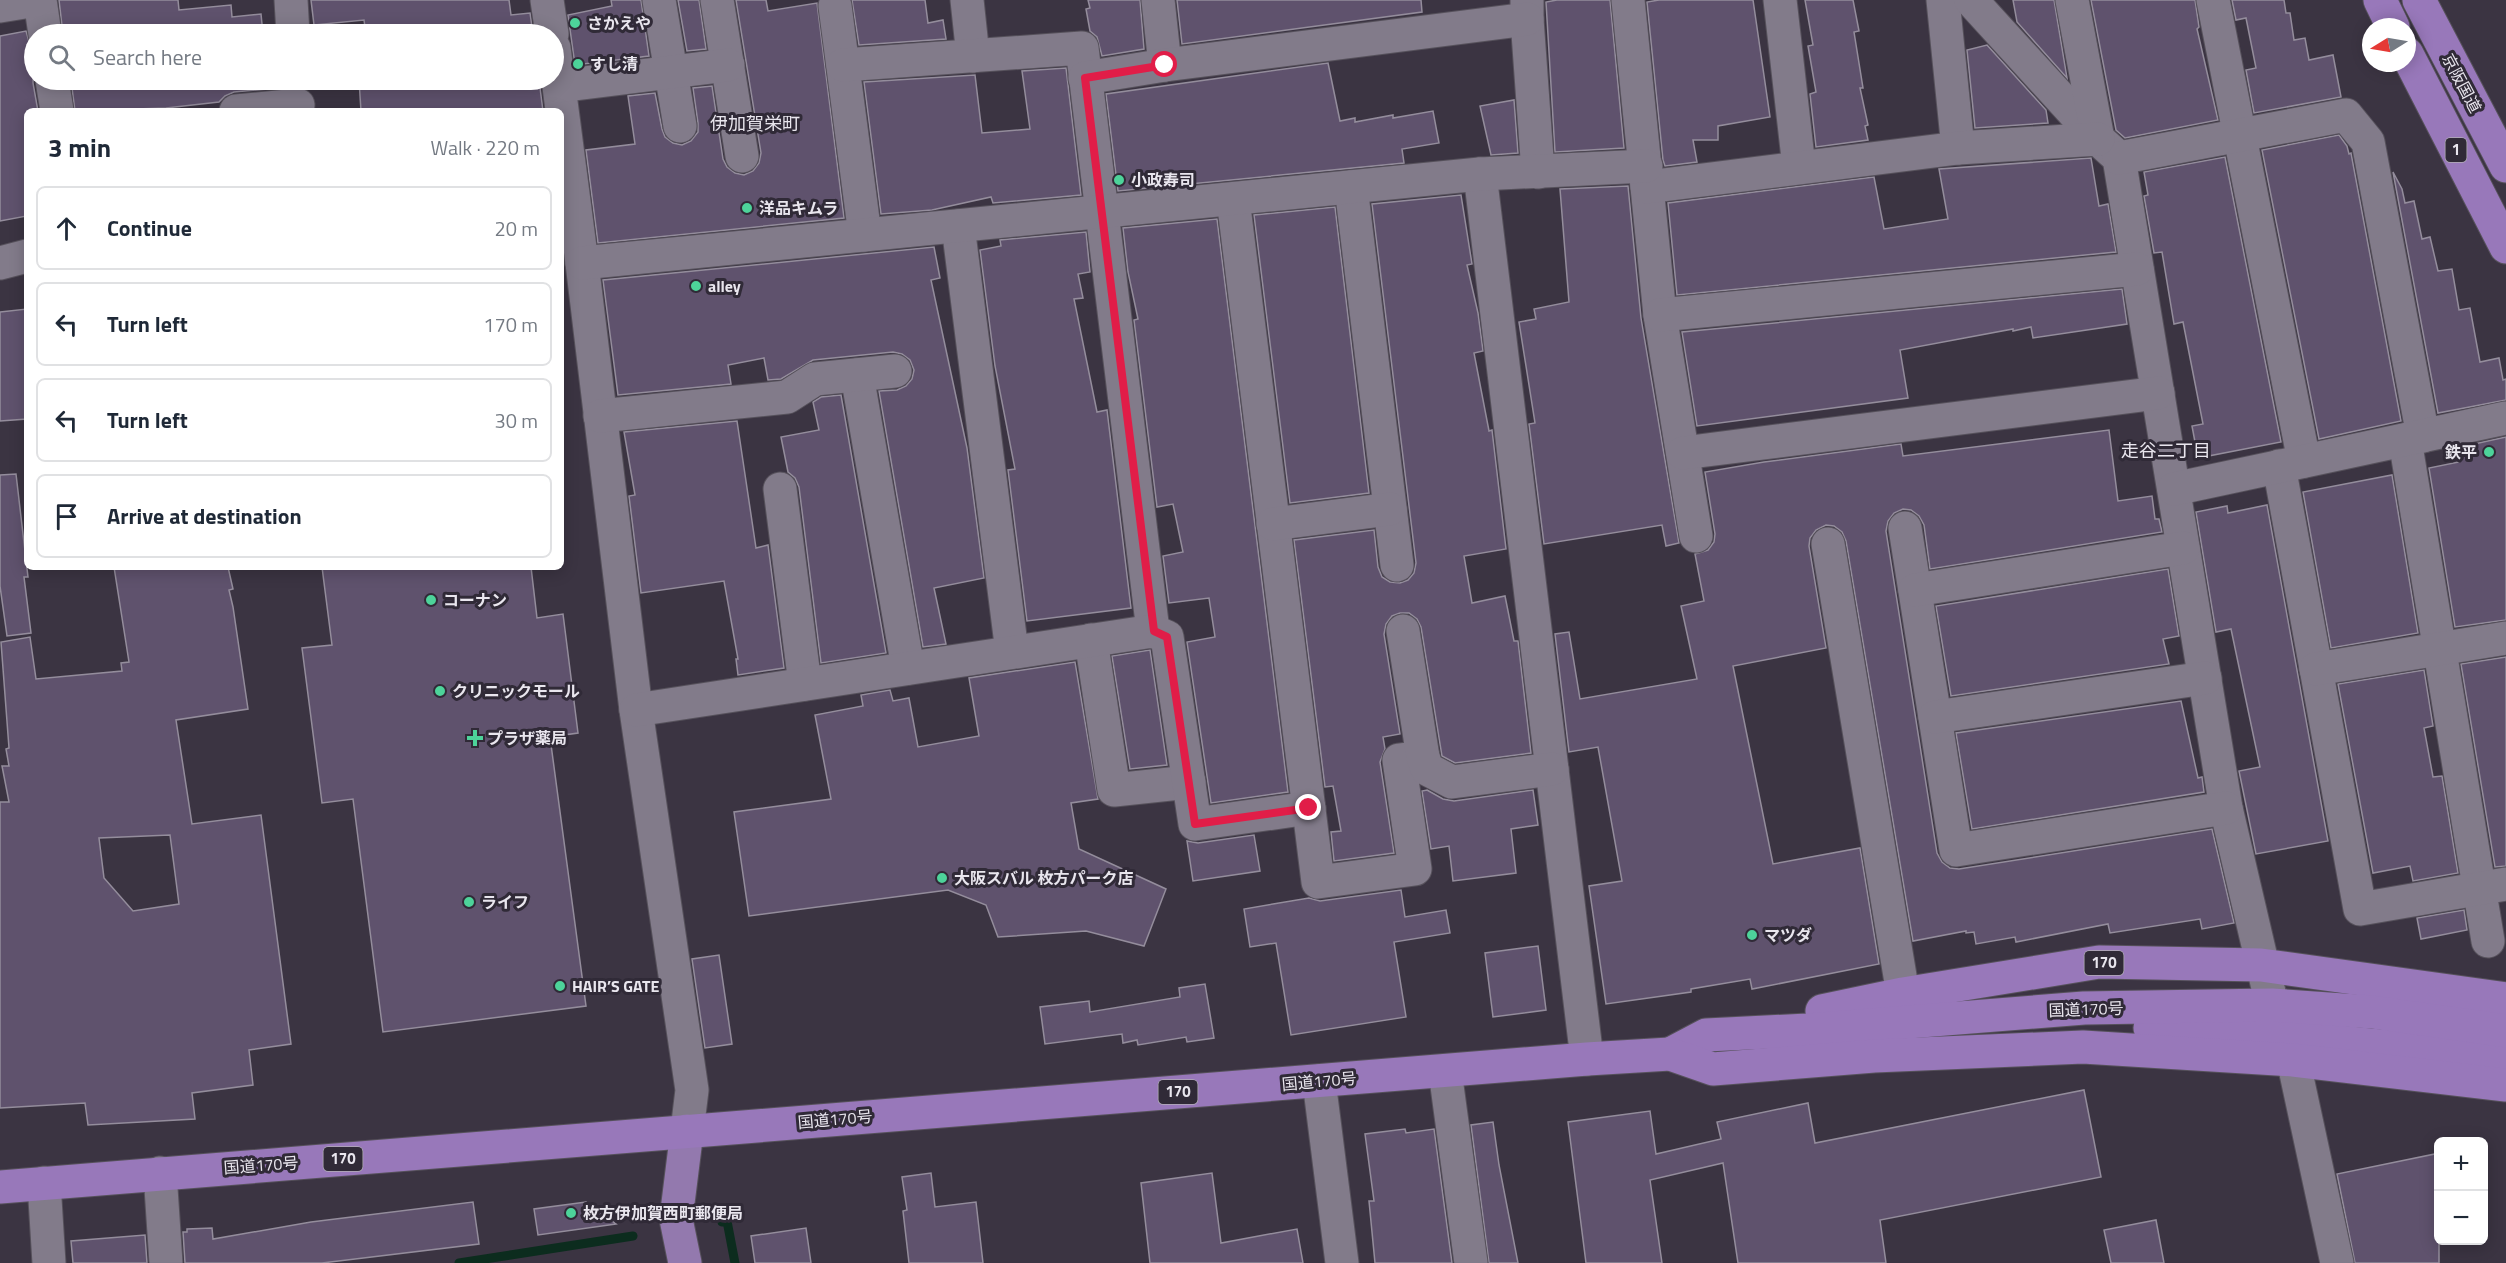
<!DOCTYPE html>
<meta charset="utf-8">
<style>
body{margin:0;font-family:"Titillium Web","Noto Sans JP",sans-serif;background:#f2f2f3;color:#1f2937}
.controls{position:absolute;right:18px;bottom:18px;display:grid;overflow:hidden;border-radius:9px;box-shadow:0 3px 15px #0003}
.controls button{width:54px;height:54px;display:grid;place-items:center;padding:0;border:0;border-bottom:2px solid #e0e1e3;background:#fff;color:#1f2937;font:30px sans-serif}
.compass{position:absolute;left:2362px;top:18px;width:54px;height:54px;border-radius:50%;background:#fff;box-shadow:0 3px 15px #0003;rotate:259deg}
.stop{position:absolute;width:18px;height:18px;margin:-14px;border:4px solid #e11d48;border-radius:50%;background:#fff}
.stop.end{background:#e11d48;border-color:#fff;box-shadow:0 2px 6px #0008}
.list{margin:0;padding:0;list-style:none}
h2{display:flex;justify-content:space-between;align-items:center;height:78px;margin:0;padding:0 24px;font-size:26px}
h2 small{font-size:20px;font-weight:400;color:#747a83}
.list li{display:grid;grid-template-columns:39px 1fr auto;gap:18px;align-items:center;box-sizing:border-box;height:84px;margin:0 12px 12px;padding:0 12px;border:2px solid #e0e1e3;border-radius:9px}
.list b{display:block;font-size:22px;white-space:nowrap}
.list em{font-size:20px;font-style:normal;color:#747a83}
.icon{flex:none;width:33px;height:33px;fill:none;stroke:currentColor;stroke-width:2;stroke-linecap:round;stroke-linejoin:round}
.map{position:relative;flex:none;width:2506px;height:1263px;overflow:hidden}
.search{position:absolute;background:#fff;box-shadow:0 3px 15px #0003;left:24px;top:24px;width:540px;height:66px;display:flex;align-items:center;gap:15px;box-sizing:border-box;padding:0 21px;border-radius:33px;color:#747a83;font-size:22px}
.panel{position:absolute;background:#fff;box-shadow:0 3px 15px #0003;left:24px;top:108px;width:540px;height:462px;border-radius:9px}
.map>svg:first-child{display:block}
</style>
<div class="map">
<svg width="2506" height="1263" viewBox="0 0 2506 1263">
<rect width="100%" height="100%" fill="#3b3442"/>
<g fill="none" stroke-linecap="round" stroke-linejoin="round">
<g stroke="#0c2c1e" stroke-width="9">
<path d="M 722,1222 L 727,1221 L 735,1263"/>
<path d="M 459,1263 L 633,1236"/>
</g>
</g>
<g fill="#5f526d" stroke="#948d9c" stroke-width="1.5" fill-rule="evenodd">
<path d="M 59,0 L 178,0 L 179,10 L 231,5 L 232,17 L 261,14 L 263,34 L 63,34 Z"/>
<path d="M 311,0 L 509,0 L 511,15 L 530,13 L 533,34 L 458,34 L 457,25 L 394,34 L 366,34 L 364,20 L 314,25 Z"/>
<path d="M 611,0 L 641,0 L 649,56 L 575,65 L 568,15 L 612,6 Z"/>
<path d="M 678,0 L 699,0 L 706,49 L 687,51 Z"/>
<path d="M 736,0 L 766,0 L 768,11 L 817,3 L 844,218 L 598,243 L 586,150 L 635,144 L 628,96 L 655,93 L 662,129 L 665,137 L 673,143 L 682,145 L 691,141 L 698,132 L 698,123 L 693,88 L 712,86 L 723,159 L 727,167 L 735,173 L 744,175 L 753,171 L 759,163 L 761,153 Z"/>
<path d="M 852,0 L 925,0 L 928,23 L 943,20 L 946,39 L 859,45 Z"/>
<path d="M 1088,0 L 1140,0 L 1144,49 L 1102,56 L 1097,37 L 1090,31 L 1086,9 L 1090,8 Z"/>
<path d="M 1177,0 L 1421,0 L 1422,12 L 1182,44 Z"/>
<path d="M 1557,0 L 1610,0 L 1624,148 L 1555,152 L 1546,2 Z"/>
<path d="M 1659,0 L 1753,0 L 1770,117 L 1718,126 L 1718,140 L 1693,140 L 1697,162 L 1665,166 L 1663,160 L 1647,2 Z"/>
<path d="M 1805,0 L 1853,0 L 1859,31 L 1854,32 L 1863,88 L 1860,88 L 1868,125 L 1865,126 L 1868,140 L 1816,147 L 1810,94 L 1816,92 L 1808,46 L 1813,45 Z"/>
<path d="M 2013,0 L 2054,0 L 2067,78 L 2017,22 Z"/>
<path d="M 2091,0 L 2195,0 L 2199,27 L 2197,29 L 2218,120 L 2125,138 L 2116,130 Z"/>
<path d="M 2232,0 L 2284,0 L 2286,13 L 2290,13 L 2294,40 L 2305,38 L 2309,60 L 2333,55 L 2341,97 L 2254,113 L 2246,70 L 2256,68 L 2246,18 L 2236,20 Z"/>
<path d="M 26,31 L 30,45 L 34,49 L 33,83 L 38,111 L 27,111 L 27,216 L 0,221 L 0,36 Z"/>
<path d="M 1987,45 L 2046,110 L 2048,123 L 1975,128 L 1967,50 Z"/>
<path d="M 1328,63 L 1340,121 L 1355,118 L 1355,122 L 1393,115 L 1393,118 L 1433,111 L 1439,143 L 1402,149 L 1404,163 L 1118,191 L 1106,94 Z"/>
<path d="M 1066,68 L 1081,195 L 993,203 L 991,197 L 932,210 L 881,214 L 864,82 L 975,75 L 982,133 L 1030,129 L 1022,71 Z"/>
<path d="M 71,80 L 267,80 L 268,89 L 234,92 L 225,96 L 219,102 L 166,108 L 75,111 Z"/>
<path d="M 359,80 L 539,80 L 543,111 L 361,111 Z"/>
<path d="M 1514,100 L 1518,153 L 1491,155 L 1480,106 Z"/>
<path d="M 2339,135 L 2347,146 L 2349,154 L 2351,153 L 2401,421 L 2319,439 L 2262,150 Z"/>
<path d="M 2225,157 L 2281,442 L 2198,458 L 2192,426 L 2203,424 L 2183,322 L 2174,324 L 2162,252 L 2154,253 L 2144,196 L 2148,195 L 2144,172 Z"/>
<path d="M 2091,158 L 2099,206 L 2108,204 L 2116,252 L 1677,295 L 1668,203 L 1874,177 L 1884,229 L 1948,219 L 1939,169 Z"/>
<path d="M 2393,172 L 2402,189 L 2405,203 L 2414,201 L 2422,239 L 2430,237 L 2438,271 L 2452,269 L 2459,310 L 2470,308 L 2480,362 L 2499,358 L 2503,380 L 2506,379 L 2506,400 L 2438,413 Z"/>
<path d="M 1628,186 L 1641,318 L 1679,543 L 1666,546 L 1662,525 L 1544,544 L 1529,424 L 1535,423 L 1519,322 L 1536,319 L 1534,309 L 1569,302 L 1560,189 Z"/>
<path d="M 1461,195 L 1472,264 L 1467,265 L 1478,313 L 1483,351 L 1474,353 L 1489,431 L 1492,430 L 1506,549 L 1464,556 L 1472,603 L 1505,596 L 1514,641 L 1518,641 L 1531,753 L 1455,763 L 1442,756 L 1421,627 L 1417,619 L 1409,613 L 1400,613 L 1392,616 L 1386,624 L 1384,634 L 1400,734 L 1383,737 L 1385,749 L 1380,762 L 1394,853 L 1334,861 L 1331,832 L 1341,831 L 1333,786 L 1325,787 L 1294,540 L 1374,530 L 1378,567 L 1382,577 L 1390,582 L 1400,583 L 1408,580 L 1414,573 L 1416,563 L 1372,204 Z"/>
<path d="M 1335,207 L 1369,493 L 1290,503 L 1254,215 Z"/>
<path d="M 1217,219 L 1288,792 L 1211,803 L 1187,642 L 1215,637 L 1209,598 L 1169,603 L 1163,556 L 1183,552 L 1173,504 L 1157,507 L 1134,320 L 1138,319 L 1128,272 L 1123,228 Z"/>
<path d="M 1086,232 L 1090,272 L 1078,274 L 1083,298 L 1074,299 L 1097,412 L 1107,410 L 1131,608 L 1027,621 L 1008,470 L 1015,469 L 995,366 L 980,250 L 1001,246 L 1000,240 Z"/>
<path d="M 934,247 L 940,278 L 931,280 L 967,448 L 984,578 L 934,588 L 946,644 L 923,647 L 879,391 L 897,390 L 906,386 L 912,379 L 914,370 L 910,360 L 902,354 L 893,352 L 813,360 L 781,379 L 768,380 L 764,358 L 728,365 L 731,384 L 618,395 L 603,280 Z"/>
<path d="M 2122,289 L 2127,324 L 2033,338 L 2031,327 L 2013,331 L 2013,329 L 1900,350 L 1908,398 L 1697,426 L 1682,332 Z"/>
<path d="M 27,309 L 27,419 L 0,421 L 0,312 Z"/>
<path d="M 841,395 L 886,653 L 821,663 L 799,487 L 795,478 L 788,472 L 781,437 L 819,430 L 813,402 L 821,397 Z"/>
<path d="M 737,421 L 756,548 L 768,545 L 784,668 L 738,675 L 736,659 L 738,659 L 724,581 L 641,593 L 629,496 L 635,495 L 624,432 Z"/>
<path d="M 2109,430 L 2118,501 L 2152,496 L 2155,519 L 2159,519 L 2162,532 L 1930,569 L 1924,525 L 1919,516 L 1911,510 L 1903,509 L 1894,513 L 1888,521 L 1886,531 L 1937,853 L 1942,862 L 1950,868 L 1959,869 L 2212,829 L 2234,923 L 2202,929 L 2200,919 L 2110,933 L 2108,924 L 2016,942 L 2015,937 L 1976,944 L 1974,932 L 1966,933 L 1966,931 L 1913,941 L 1846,541 L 1842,532 L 1834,526 L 1826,525 L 1816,530 L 1810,538 L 1809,546 L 1826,648 L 1733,666 L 1773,864 L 1860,848 L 1879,964 L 1752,989 L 1750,979 L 1691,989 L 1691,992 L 1606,1004 L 1589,886 L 1622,881 L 1598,747 L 1569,752 L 1555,634 L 1569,632 L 1580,699 L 1697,679 L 1681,606 L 1704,601 L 1695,554 L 1708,550 L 1714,542 L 1715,534 L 1705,472 L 1764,462 L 1901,444 L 1903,456 Z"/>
<path d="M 2506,437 L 2506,620 L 2455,627 L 2429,468 L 2459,462 L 2456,448 Z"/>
<path d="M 16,474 L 28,577 L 24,577 L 31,633 L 7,636 L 0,586 L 0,475 Z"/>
<path d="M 2392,475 L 2418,633 L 2331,648 L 2303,492 Z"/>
<path d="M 2267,505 L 2328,841 L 2256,854 L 2239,771 L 2260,767 L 2231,629 L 2216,632 L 2196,512 L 2227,506 L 2228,513 Z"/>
<path d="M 114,567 L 228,567 L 233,589 L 229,590 L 233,607 L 248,709 L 176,720 L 192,824 L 261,815 L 291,1044 L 249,1050 L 253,1085 L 192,1093 L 195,1119 L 88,1125 L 85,1103 L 0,1108 L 0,802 L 9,802 L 2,766 L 9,766 L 6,749 L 9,748 L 1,642 L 30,637 L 36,679 L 122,671 L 121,663 L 129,662 ZM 170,835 L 179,904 L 133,911 L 104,878 L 99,838 Z"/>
<path d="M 322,567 L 531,567 L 537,618 L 563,614 L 578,733 L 550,737 L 586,1006 L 383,1032 L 353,799 L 322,803 L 302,648 L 332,645 Z"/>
<path d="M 2168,569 L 2179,636 L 2163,639 L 2169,664 L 1951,696 L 1936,606 Z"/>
<path d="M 1150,650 L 1167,765 L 1130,769 L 1112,656 Z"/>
<path d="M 2506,657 L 2506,866 L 2495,867 L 2461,664 Z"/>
<path d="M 1075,662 L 1098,799 L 1071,803 L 1079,849 L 1166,889 L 1144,946 L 1086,931 L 998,937 L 986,905 L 948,890 L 749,916 L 734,812 L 831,799 L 815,715 L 863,706 L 861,695 L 890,690 L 893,701 L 909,698 L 918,747 L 979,736 L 969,678 Z"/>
<path d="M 2424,670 L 2433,726 L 2424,728 L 2433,777 L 2442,776 L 2458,873 L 2413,881 L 2410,866 L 2373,873 L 2338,684 Z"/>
<path d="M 2181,701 L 2198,778 L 2202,777 L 2204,792 L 1972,829 L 1956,733 Z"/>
<path d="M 1427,790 L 1443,799 L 1454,801 L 1533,790 L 1538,825 L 1511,829 L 1516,873 L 1453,881 L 1449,846 L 1431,849 L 1422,791 Z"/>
<path d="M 1254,835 L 1260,871 L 1193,881 L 1187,841 L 1198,843 Z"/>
<path d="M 1401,890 L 1405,917 L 1446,910 L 1450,933 L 1394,942 L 1406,1017 L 1291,1035 L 1276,943 L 1250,947 L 1244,909 L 1309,898 L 1320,901 Z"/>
<path d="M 2464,910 L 2467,930 L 2421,939 L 2417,918 Z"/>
<path d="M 1538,946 L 1546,1010 L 1493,1017 L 1485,953 Z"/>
<path d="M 719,955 L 732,1044 L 705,1048 L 692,959 Z"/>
<path d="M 1205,984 L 1214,1038 L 1187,1042 L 1186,1037 L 1138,1045 L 1137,1040 L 1123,1043 L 1122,1034 L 1045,1044 L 1040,1007 L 1089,1001 L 1090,1012 L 1180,997 L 1179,988 Z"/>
<path d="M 2084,1090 L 2101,1177 L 1880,1220 L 1886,1263 L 1738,1263 L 1723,1163 L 1650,1180 L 1662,1263 L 1586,1263 L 1568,1122 L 1650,1111 L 1656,1154 L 1721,1139 L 1717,1122 L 1808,1103 L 1815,1143 Z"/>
<path d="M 1493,1122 L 1499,1165 L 1518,1263 L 1489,1263 L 1471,1125 Z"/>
<path d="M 1405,1129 L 1406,1133 L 1434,1129 L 1452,1263 L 1375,1263 L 1369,1201 L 1374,1201 L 1365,1134 Z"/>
<path d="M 2435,1154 L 2439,1172 L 2439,1263 L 2355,1263 L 2337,1174 Z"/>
<path d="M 931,1173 L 935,1207 L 976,1202 L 983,1263 L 909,1263 L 903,1211 L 907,1210 L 902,1177 Z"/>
<path d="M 1212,1173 L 1221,1243 L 1297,1229 L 1303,1263 L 1150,1263 L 1141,1183 Z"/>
<path d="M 473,1202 L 479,1244 L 322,1263 L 185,1263 L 183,1232 L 187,1232 L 187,1229 L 212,1228 L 213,1239 L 311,1222 Z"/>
<path d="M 586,1202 L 616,1224 L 538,1235 L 534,1209 Z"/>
<path d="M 2156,1220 L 2164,1263 L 2111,1263 L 2104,1230 Z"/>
<path d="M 806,1228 L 811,1263 L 755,1263 L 751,1236 Z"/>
<path d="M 145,1235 L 147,1263 L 73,1263 L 71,1241 Z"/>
</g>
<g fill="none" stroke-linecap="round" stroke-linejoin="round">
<defs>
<g id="minor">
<path d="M 40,0 L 45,34"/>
<path d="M 291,0 L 293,34"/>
<path d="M 547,0 L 552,34"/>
<path d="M 659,0 L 680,126"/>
<path d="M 717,0 L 742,156"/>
<path d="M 967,0 L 973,56"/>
<path d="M 1158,0 L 1165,65"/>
<path d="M 1527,0 L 1527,19 L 1538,172"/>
<path d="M 1628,0 L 1660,315 L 1696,536"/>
<path d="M 1780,0 L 1799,167"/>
<path d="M 1943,0 L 1958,148"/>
<path d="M 1971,0 L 2098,139 L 2119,158 L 2226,808 L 2272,1005"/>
<path d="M 2072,0 L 2098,139"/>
<path d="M 2213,0 L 2304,461"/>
<path d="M 0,6 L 37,0"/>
<path d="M 835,6 L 865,235"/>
<path d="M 554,48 L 582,263 L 636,710 L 692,1090 L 687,1131"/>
<path d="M 843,65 L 1082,48 L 1153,631"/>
<path d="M 1085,78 L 1165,65 L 1527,19"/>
<path d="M 52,80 L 57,111"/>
<path d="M 559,86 L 728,65"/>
<path d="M 236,111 L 298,105"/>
<path d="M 2119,158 L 2346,115 L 2368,142 L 2423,436"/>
<path d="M 1480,174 L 1587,1059"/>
<path d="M 1351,187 L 1397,565"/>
<path d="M 1647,187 L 1958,148 L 2098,139"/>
<path d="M 1233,199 L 1318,882 L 1415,869 L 1399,760 L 1423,757"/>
<path d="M 958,226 L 1012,652"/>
<path d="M 0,263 L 27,256"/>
<path d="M 582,263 L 1480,174 L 1646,166"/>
<path d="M 1660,315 L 2137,269"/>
<path d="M 857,375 L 908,668"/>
<path d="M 600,416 L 787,397 L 815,379 L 895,371"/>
<path d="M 2405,440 L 2488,941"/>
<path d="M 1683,453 L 2158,393"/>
<path d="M 2279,466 L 2360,909 L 2506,884"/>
<path d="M 780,489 L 805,684"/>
<path d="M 2174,489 L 2506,418"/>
<path d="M 1273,524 L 1390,509"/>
<path d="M 1905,528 L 1956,850 L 2226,808"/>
<path d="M 1828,544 L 1903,994"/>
<path d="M 1915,590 L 2183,548"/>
<path d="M 1403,631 L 1423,757 L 1427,769 L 1452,782 L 1552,769"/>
<path d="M 1091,640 L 1114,790 L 1189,782"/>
<path d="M 2316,669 L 2506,638"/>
<path d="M 636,710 L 1153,631 L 1167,637 L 1195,824 L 1309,808"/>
<path d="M 1935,717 L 2205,678"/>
<path d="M 1445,1071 L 1471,1263"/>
<path d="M 1319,1081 L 1342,1263"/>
<path d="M 160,1173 L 166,1263"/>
<path d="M 44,1183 L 49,1263"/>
</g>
<path id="tertiary" d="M 2288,1036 L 2337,1263"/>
<path id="primary" d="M 685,1263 L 676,1219 L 687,1131"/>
<g id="trunk">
<path d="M 2380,0 L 2393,27"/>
<path d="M 2419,0 L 2506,166"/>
<path d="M 2407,54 L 2506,247"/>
<path d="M 1822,1011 L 1903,994 L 2099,962 L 2261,965 L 2506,999"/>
<path d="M 2150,1028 L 2215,1030 L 2506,1058"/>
<path d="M 1670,1054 L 1706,1035 L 1808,1030 L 2084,1008 L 2272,1005 L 2372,1012 L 2506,1031"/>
<path d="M 0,1187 L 1587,1059 L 1670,1054 L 1713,1069 L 1874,1056 L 2083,1047 L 2293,1060 L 2506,1085"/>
</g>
</defs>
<use href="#minor" stroke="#56515b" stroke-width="35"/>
<use href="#tertiary" stroke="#56515b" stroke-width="35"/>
<use href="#primary" stroke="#56515b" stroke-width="35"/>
<use href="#trunk" stroke="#56515b" stroke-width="35"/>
<use href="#minor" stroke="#827b8a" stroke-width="33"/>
<use href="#tertiary" stroke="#827b8a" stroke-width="33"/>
<use href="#primary" stroke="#9379ae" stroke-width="33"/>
<use href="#trunk" stroke="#9878ba" stroke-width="33"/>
</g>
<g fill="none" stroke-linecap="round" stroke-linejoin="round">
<path stroke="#e11d48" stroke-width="8" d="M 1165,65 L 1085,78 L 1154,631 L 1167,637 L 1195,824 L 1309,808"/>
</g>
<g fill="#4dd39a" stroke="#302a37" stroke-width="2">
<circle cx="575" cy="23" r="6"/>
<circle cx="578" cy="64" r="6"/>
<circle cx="1119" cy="180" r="6"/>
<circle cx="747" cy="208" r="6"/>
<circle cx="696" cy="286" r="6"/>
<circle cx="2489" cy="452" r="6"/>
<circle cx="431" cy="600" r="6"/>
<circle cx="440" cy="691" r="6"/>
<path d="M472 729h6v6h6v6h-6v6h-6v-6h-6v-6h6z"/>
<circle cx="942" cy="878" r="6"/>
<circle cx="469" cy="902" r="6"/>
<circle cx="1752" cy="935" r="6"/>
<circle cx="560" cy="986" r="6"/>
<circle cx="571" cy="1213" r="6"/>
</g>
<g text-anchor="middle" stroke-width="6" stroke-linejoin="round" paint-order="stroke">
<g fill="#302a37" stroke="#b2aeb7" stroke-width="1.5">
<rect x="2445.5" y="138" width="21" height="24" rx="4.5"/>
<rect x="2084.5" y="951" width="39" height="24" rx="4.5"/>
<rect x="1158.5" y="1080" width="39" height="24" rx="4.5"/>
<rect x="323.5" y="1147" width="39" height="24" rx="4.5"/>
</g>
<g font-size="15" font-weight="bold" fill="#e9e6ee">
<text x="2456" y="155">1</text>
<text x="2104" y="968">170</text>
<text x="1178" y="1097">170</text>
<text x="343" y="1164">170</text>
</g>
<g font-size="16" font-weight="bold" fill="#e9e6ee" stroke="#302a37" text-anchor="start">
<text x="587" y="29">さかえや</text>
<text x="590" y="70">すし清</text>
<text x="1131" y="186">小政寿司</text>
<text x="759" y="214">洋品キムラ</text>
<text x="708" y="292">alley</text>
<text x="2477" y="458" text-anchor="end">鉄平</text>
<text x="443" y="606">コーナン</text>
<text x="452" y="697">クリニックモール</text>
<text x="487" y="744">プラザ薬局</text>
<text x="954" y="884">大阪スバル 枚方パーク店</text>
<text x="481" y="908">ライフ</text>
<text x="1764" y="941">マツダ</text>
<text x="572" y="992">HAIR’S GATE</text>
<text x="583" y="1219">枚方伊加賀西町郵便局</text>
</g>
<g font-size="16" fill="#e9e6ee" stroke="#302a37">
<text transform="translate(2462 83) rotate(62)" y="6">京阪国道</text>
<text transform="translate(2086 1009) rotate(-2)" y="6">国道170号</text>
<text transform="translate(1319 1081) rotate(-5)" y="6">国道170号</text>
<text transform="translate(835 1119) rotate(-5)" y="6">国道170号</text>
<text transform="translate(261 1165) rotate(-4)" y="6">国道170号</text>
</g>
<g font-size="18" fill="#e9e6ee" stroke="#302a37">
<text x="755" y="130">伊加賀栄町</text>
<text x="2166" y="457">走谷二丁目</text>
</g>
</g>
</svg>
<div class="controls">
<button>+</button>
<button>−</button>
</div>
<svg class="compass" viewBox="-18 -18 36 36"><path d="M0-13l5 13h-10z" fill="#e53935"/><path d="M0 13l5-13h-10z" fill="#747a83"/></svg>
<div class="stop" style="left:1165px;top:65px"></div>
<div class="stop end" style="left:1309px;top:808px"></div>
<div class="search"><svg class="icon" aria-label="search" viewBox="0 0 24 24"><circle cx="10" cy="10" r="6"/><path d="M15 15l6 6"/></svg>Search here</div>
<section class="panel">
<h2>3 min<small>Walk · 220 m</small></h2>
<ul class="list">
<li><svg class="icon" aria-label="ahead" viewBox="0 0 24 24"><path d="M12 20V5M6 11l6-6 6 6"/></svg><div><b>Continue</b></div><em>20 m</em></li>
<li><svg class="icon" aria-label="left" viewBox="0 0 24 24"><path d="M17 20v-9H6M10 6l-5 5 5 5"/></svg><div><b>Turn left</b></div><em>170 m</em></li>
<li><svg class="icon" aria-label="left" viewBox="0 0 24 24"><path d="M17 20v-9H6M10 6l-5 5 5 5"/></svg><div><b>Turn left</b></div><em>30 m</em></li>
<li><svg class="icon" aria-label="arrive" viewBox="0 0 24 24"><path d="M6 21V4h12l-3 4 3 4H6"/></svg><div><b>Arrive at destination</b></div></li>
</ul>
</section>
</div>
